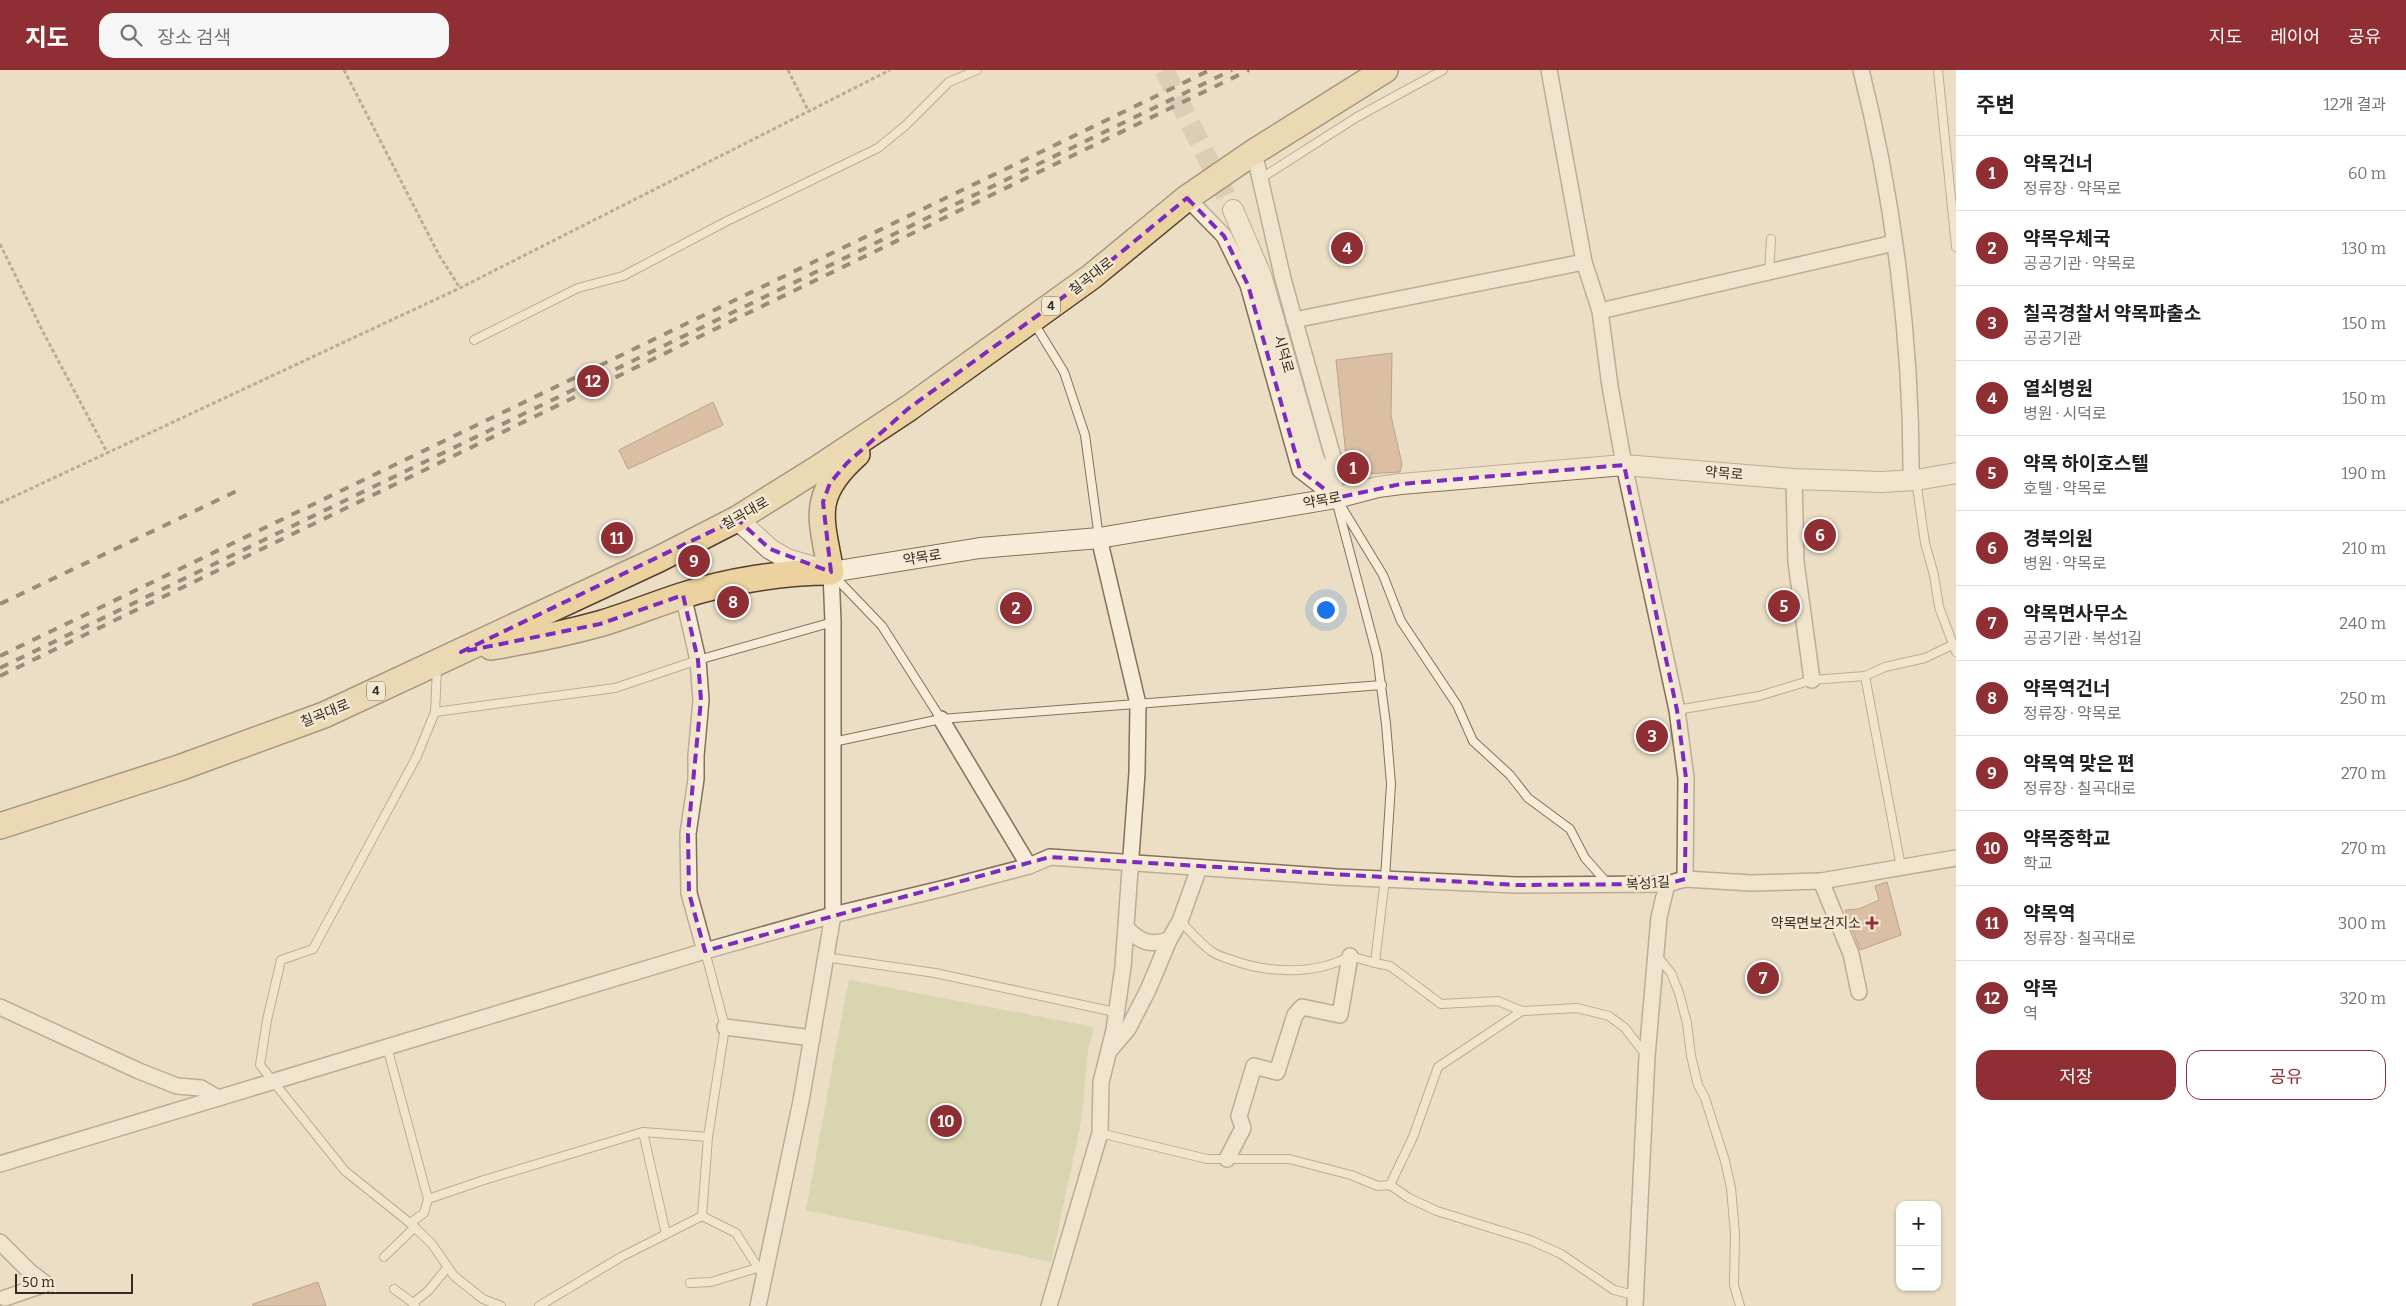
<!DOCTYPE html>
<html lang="ko">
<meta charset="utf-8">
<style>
body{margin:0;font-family:Bitter,"Noto Sans KR",serif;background:#f6f6f6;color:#202124}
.controls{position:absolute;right:15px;bottom:15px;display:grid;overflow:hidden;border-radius:10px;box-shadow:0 1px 4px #0004}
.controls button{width:45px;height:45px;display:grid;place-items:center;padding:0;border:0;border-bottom:1px solid #e0e0e0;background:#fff;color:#202124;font:25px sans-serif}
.scale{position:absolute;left:15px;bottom:12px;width:118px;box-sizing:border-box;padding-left:5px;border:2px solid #36291f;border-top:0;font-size:14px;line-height:18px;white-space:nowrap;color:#36291f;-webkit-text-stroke:4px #f3e9d3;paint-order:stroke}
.you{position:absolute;left:1325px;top:539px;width:18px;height:18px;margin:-12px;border:4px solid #fff;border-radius:50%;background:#1a73e8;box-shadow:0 0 0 8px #1a73e833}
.badge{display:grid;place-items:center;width:32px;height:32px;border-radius:50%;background:#902f33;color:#fff;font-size:16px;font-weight:700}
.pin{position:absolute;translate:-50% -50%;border:2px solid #fff;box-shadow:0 1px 5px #0006}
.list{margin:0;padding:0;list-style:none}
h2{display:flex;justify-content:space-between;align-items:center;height:65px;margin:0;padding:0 20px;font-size:21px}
h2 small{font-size:16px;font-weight:400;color:#757577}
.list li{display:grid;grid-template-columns:32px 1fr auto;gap:15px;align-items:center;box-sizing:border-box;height:75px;padding:0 20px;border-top:1px solid #e0e0e0}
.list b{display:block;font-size:19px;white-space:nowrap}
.list p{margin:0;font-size:16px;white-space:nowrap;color:#757577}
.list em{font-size:16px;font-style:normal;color:#757577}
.actions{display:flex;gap:10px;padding:15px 20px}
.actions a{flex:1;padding:11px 0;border:1px solid #902f33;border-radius:15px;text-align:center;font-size:18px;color:#902f33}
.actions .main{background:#902f33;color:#fff}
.icon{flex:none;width:28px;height:28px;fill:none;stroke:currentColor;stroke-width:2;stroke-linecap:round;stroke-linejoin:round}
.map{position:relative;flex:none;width:1956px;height:1236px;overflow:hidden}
header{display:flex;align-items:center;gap:30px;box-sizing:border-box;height:70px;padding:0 25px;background:#902f33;color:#fff}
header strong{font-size:24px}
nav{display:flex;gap:28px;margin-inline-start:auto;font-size:18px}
.search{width:350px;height:45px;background:#f6f6f6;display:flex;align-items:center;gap:12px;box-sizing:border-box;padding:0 18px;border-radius:15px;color:#757577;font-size:19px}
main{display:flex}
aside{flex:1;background:#fff}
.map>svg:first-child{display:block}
</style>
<header>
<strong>지도</strong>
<div class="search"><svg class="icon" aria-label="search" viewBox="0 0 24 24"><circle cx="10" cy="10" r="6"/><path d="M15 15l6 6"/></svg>장소 검색</div>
<nav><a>지도</a><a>레이어</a><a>공유</a></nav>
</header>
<main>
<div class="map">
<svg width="1956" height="1236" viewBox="0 0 1956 1236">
<rect width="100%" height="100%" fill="#ebdec4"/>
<path fill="#c5c999" d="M 849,910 L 1094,957 L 1088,981 L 1081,1053 L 1051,1192 L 806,1140 C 821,1063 833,987 849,910 Z"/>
<g fill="#c7997c" stroke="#835a43">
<path d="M 1392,283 L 1391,346 L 1402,394 L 1400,402 L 1348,405 L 1336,290 Z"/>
<path d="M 713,332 L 723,355 L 628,399 L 619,380 Z"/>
<path d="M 1887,812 L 1901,865 L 1860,880 L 1845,840 L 1859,839 L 1879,830 L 1875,816 Z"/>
<path d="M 318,1212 L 326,1236 L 253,1236 L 253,1234 Z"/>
</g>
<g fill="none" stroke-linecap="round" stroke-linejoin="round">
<path stroke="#c7baa3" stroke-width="20" stroke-dasharray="20 10" stroke-linecap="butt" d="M 1164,0 L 1233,140"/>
<defs>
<g id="service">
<path d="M 1938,0 L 1956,177"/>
<path d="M 1260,109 L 1357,47 L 1443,0"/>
<path d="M 1769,203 L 1771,169"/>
<path d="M 1034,253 L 1064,302 L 1085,365 L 1099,468"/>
<path d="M 474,270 L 578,218 L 623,206 L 727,151 L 878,78 L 906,55 L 949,12 L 977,0"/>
<path d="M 1916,410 L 1925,473 L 1934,505 L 1939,537 L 1956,582"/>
<path d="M 1336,430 L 1377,585 L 1386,654 L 1391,714 L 1385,808 L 1375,893 L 1390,896 L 1441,934 L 1498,931 L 1522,941 L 1577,938 L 1609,946 L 1625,958 L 1645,984"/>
<path d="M 1341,436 L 1383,505 L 1401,551 L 1457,635 L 1473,671 L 1510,705 L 1528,728 L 1570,759 L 1585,788 L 1609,815"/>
<path d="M 833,505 L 882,556 L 941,649"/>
<path d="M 437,598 L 435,642 L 417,686 L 313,879 L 281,890 L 267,950 L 260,995 L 345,1101 L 410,1153 L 432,1174 L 454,1206 L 483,1229 L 501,1236"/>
<path d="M 1865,606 L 1901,797"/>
<path d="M 1677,640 L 1759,626 L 1812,610 L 1865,606 L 1885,597 L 1925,588 L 1952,575"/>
<path d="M 435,642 L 615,618 L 698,590 L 833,552"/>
<path d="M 833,672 L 941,649 L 1382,615"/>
<path d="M 1180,851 C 1190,861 1200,873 1211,881 C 1216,885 1223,887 1229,889 C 1266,903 1314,906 1350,886 L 1375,893"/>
<path d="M 1657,886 L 1671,903 L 1679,923 L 1687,953 L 1691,986 L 1698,1015 L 1705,1028 L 1725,1091 L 1731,1118 L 1735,1164 L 1734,1215 L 1740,1236"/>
<path d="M 825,887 L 935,903 L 1115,942"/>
<path d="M 387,977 L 428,1129 L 484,1110 L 643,1062 L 708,1067"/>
<path d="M 643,1062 L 666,1164"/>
<path d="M 1100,1063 L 1207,1089 L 1289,1089 L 1351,1105 L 1378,1116 L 1390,1115 L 1409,1128 L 1437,1141 L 1530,1170 L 1561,1184 L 1614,1220 L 1634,1225"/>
<path d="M 1390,1115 L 1413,1067 L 1438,997 L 1522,941"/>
<path d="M 702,1146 L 736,1163 L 764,1207"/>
<path d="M 410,1153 L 424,1143 L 428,1129"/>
<path d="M 384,1187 L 415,1157"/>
<path d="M 690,1213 L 711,1212 L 757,1198"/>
<path d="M 394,1219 L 413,1233"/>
<path d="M 415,1236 L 413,1233 L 428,1221 L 447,1198"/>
<path d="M 539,1236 L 621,1187 L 702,1146 L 708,1067 L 725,957 L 705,881"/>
</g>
<g id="minor">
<path d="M 1549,0 L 1584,192 L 1600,241 L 1610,316 L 1624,395 L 1677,640 L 1686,708 L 1685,809"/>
<path d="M 1861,0 C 1894,130 1912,275 1911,409"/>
<path d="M 1254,82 L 1283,209 L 1333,387 L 1335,424"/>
<path d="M 1187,128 L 1224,166 L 1248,215 L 1300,400 L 1331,424"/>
<path d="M 1600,241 L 1894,173"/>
<path d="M 1294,250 L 1584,192"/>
<path d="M 1794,409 L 1796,492 L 1812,610"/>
<path d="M 683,525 L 698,590 L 701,630 L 696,686 L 696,709 L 688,764 L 689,823 L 705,881"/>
<path d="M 941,649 L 1029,796"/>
<path d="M 1821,811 L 1851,884 L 1859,922"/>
<path d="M 1126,858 C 1141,872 1149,876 1169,870"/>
<path d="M 0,937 L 139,1001 L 177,1016 L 201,1018 L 218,1028"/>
<path d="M 725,957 L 812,968"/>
<path d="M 1111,979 L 1128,959 L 1148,920 L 1169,870 L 1180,851 L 1199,798"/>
<path d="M 1227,1089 L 1243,1058 L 1239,1046 L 1254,996 L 1277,1002 L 1295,945 L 1302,937 L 1340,945 L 1350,886"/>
<path d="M 0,1094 L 705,881 L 833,845 L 945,818 L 1029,796 L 1050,787 L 1337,807 L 1516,815 L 1667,814 L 1685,809 L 1751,813 L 1821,811 L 1956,788"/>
<path d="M 0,1172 L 30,1202 L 46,1214 L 5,1228"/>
<path d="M 758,1236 L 801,1031 L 833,845 L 833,552 L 831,502"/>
<path d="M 1049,1236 L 1100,1063 L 1101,1012 L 1114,960 L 1123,897 L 1137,703 L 1138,634 L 1099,468"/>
<path d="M 1635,1236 L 1647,986 L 1659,847 L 1667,814"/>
</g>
<g id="tertiary">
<path d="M 1233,140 L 1261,205 L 1314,390 L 1336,428"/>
<path d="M 737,449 L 770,479 L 787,489 L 831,502 L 980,478 L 1099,468 L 1336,428 L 1378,417 L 1401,414 L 1624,395 L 1794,409 L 1881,412 L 1916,410 L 1956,403"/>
</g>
<g id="primary">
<path d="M 491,577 C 527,571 563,564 599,554 C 627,546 653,535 681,526 C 727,511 783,502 831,502 C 821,447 810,426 857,384"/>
<path d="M 0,756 L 179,698 L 324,645 L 659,489 L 737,449 L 820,397 L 909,338 L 1091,207 L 1187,128 L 1254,82 L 1385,0"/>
</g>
</defs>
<use href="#service" stroke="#85705c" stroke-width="10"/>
<use href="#minor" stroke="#85705c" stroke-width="18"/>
<use href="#tertiary" stroke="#85705c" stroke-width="22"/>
<use href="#primary" stroke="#533f30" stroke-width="28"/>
<g stroke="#85705c" stroke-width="3" stroke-dasharray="4 2.5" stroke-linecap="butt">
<path d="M 344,0 L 439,185 L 460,218"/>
<path d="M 788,0 L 808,40"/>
<path d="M 0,174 L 43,262 L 108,384"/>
<path d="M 0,433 L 460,218 L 890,0"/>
</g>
<use href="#service" stroke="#f7ecd7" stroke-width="8"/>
<use href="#minor" stroke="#f7ecd7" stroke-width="15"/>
<use href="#tertiary" stroke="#f7ecd7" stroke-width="20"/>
<use href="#primary" stroke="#ecd29e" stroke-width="25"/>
<g stroke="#36291f" stroke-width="4" stroke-dasharray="9 9" stroke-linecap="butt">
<path d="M 0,534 L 243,418"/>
<path d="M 0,586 L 1210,0"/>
<path d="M 0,598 L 1232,0"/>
<path d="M 0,606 L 1249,0"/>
</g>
</g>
<path d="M0 0H1956V1236H0ZM 1187,128 L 1224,166 L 1248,215 L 1300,400 L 1336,428 L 1401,414 L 1624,395 L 1677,640 L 1686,708 L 1685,809 L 1667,814 L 1516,815 L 1050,787 L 705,881 L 689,823 L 688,764 L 701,630 L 698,590 L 683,525 L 600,554 L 461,582 L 737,449 L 770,479 L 831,502 L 823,432 L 830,413 L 847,393 L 909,338 L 1091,207 Z" fill="#ebdec4" fill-opacity=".55" fill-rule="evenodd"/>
<path fill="none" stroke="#7b2cbf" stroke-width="4" stroke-dasharray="10 6" stroke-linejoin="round" d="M 1187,128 L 1224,166 L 1248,215 L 1300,400 L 1336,428 L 1401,414 L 1624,395 L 1677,640 L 1686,708 L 1685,809 L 1667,814 L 1516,815 L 1050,787 L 705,881 L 689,823 L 688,764 L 701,630 L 698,590 L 683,525 L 600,554 L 461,582 L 737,449 L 770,479 L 831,502 L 823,432 L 830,413 L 847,393 L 909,338 L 1091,207 Z"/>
<path fill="#902f33" stroke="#f3e9d3" stroke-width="2" d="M1869.5 845.5h5v5h5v5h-5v5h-5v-5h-5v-5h5z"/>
<g text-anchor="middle" stroke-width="5" stroke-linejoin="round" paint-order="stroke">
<g fill="#f3e9d3" stroke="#6f6355" stroke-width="1">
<rect x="1042" y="226.5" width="18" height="19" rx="4"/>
<rect x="367" y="611.5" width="18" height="19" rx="4"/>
</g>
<g font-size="12" font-weight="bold" fill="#36291f">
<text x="1051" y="240">4</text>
<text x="376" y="625">4</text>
</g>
<g font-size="14" fill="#36291f" stroke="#f3e9d3">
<text transform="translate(1091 206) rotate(-38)" y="5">칠곡대로</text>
<text transform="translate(1284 284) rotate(74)" y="5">시덕로</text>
<text transform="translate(1724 403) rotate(5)" y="5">약목로</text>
<text transform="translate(1322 430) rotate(-11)" y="5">약목로</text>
<text transform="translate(745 443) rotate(-30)" y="5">칠곡대로</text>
<text transform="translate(922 487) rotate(-9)" y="5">약목로</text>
<text transform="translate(325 643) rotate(-22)" y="5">칠곡대로</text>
<text transform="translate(1648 813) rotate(-4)" y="5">복성1길</text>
</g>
<g font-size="14" fill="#36291f" stroke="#f3e9d3" text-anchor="end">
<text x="1861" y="858">약목면보건지소</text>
</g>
</g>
</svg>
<div class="controls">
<button>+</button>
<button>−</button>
</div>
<div class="scale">50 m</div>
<div class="you"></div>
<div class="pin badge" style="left:1353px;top:398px">1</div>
<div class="pin badge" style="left:1016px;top:538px">2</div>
<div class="pin badge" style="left:1652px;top:666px">3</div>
<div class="pin badge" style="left:1347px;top:178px">4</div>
<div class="pin badge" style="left:1784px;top:536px">5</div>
<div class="pin badge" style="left:1820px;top:465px">6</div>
<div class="pin badge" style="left:1763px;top:908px">7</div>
<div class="pin badge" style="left:733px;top:532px">8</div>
<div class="pin badge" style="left:694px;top:491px">9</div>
<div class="pin badge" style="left:946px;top:1051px">10</div>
<div class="pin badge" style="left:617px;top:468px">11</div>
<div class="pin badge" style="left:593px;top:311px">12</div>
</div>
<aside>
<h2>주변<small>12개 결과</small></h2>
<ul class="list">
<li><span class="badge">1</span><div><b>약목건너</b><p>정류장 · 약목로</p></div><em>60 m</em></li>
<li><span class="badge">2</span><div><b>약목우체국</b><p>공공기관 · 약목로</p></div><em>130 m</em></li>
<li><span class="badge">3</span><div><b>칠곡경찰서 약목파출소</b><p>공공기관</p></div><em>150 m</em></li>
<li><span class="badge">4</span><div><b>열쇠병원</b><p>병원 · 시덕로</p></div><em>150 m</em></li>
<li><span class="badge">5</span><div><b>약목 하이호스텔</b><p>호텔 · 약목로</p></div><em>190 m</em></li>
<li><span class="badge">6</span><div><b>경북의원</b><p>병원 · 약목로</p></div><em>210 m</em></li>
<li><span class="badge">7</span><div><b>약목면사무소</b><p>공공기관 · 복성1길</p></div><em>240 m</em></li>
<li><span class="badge">8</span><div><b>약목역건너</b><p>정류장 · 약목로</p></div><em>250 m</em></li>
<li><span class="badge">9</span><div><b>약목역 맞은 편</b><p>정류장 · 칠곡대로</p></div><em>270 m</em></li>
<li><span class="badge">10</span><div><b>약목중학교</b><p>학교</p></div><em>270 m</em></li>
<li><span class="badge">11</span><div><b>약목역</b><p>정류장 · 칠곡대로</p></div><em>300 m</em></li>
<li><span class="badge">12</span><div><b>약목</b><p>역</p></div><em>320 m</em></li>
</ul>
<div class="actions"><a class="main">저장</a><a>공유</a></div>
</aside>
</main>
